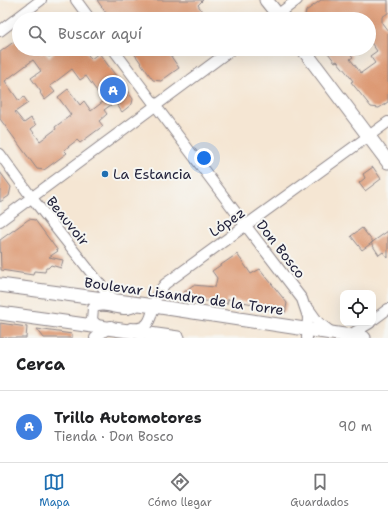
<!DOCTYPE html>
<html lang="es">
<meta charset="utf-8">
<style>
body{margin:0;font-family:"Shantell Sans",sans-serif;background:#f6f6f6;color:#202124}
.controls{position:absolute;right:12px;bottom:12px;display:grid;overflow:hidden;border-radius:8px;box-shadow:0 4px 16px #0002}
.controls button{width:36px;height:36px;display:grid;place-items:center;padding:0;border:0;border-bottom:1px solid #e0e0e0;background:#fff;color:#202124;font:20px sans-serif}
.you{position:absolute;left:204px;top:158px;width:14px;height:14px;margin:-10px;border:3px solid #fff;border-radius:50%;background:#1a73e8;box-shadow:0 0 0 6px #1a73e833}
.badge{display:grid;place-items:center;width:26px;height:26px;border-radius:50%;background:#1f6fb2;color:#fff;font-size:13px;font-weight:700}
.pin{position:absolute;translate:-50% -50%;border:2px solid #fff;box-shadow:0 1px 4px #0006}
.list{margin:0;padding:0;list-style:none}
h2{display:flex;justify-content:space-between;align-items:center;height:52px;margin:0;padding:0 16px;font-size:17px}
h2 small{font-size:13px;font-weight:400;color:#757577}
.list li{display:grid;grid-template-columns:26px 1fr auto;gap:12px;align-items:center;box-sizing:border-box;height:72px;padding:0 16px;border-top:1px solid #e0e0e0}
.list b{display:block;font-size:15px;white-space:nowrap}
.list p{margin:0;font-size:13px;white-space:nowrap;color:#757577}
.list em{font-size:13px;font-style:normal;color:#757577}
.icon{flex:none;width:22px;height:22px;fill:none;stroke:currentColor;stroke-width:2;stroke-linecap:round;stroke-linejoin:round}
.map{position:relative;flex:none;width:388px;height:338px;overflow:hidden}
.search{position:absolute;background:#fff;box-shadow:0 4px 16px #0002;left:12px;right:12px;top:12px;height:44px;display:flex;align-items:center;gap:10px;box-sizing:border-box;padding:0 14px;border-radius:22px;color:#757577;font-size:15px}
.sheet{height:124px;background:#fff}
nav{display:flex;justify-content:space-around;align-items:center;box-sizing:border-box;height:56px;border-top:1px solid #e0e0e0;background:#fff;font-size:11px;color:#757577}
nav a{display:grid;justify-items:center;gap:2px}
nav .on{color:#1f6fb2}
.map>svg:first-child{display:block}
</style>
<div class="map">
<svg width="388" height="338" viewBox="0 0 388 338">
<rect width="100%" height="100%" fill="#f6f6f2"/>
<filter id="ink" filterUnits="userSpaceOnUse"><feTurbulence type="fractalNoise" baseFrequency=".025" numOctaves="2"/><feDisplacementMap in="SourceGraphic" scale="8" xChannelSelector="R" yChannelSelector="G"/><feConvolveMatrix kernelMatrix="1 2 1 2 8 2 1 2 1" color-interpolation-filters="sRGB"/></filter>
<filter id="wash" filterUnits="userSpaceOnUse"><feTurbulence type="fractalNoise" baseFrequency=".012" numOctaves="4" result="noise"/><feDisplacementMap in="SourceGraphic" scale="16" xChannelSelector="R" yChannelSelector="G"/><feGaussianBlur stdDeviation="0.9" result="paint"/><feColorMatrix in="noise" values="0 0 0 0 0 0 0 0 0 0 0 0 0 0 0 0 0 1.4 0 .05"/><feComposite in="paint" operator="in"/></filter>
<g filter="url(#wash)">
<rect width="100%" height="100%" fill="#f5e6d3"/>
<g id="blocks">
<g fill="#db946d" fill-rule="evenodd">
<path d="M 97,0 L 203,0 L 198,5 L 207,19 L 110,19 Z"/>
<path d="M 321,0 L 388,0 L 388,13 L 382,17 L 382,23 L 388,31 L 388,102 L 379,108 L 371,107 L 351,82 L 353,81 L 347,73 L 337,61 L 335,62 L 325,49 L 346,49 L 353,57 L 350,59 L 361,73 L 375,63 L 370,56 L 377,51 L 369,40 L 369,19 L 304,19 L 306,11 Z"/>
<path d="M 19,38 L 19,49 L 38,49 L 41,54 L 44,52 L 49,57 L 59,49 L 84,49 L 91,59 L 99,53 L 133,99 L 132,104 L 122,112 L 115,102 L 104,110 L 107,114 L 99,121 L 103,126 L 80,143 L 77,140 L 64,150 L 67,153 L 44,170 L 37,169 L 0,119 L 0,52 ZM 33,60 L 41,71 L 31,78 L 41,92 L 40,93 L 45,100 L 55,92 L 50,86 L 72,69 L 80,80 L 86,76 L 104,101 L 91,111 L 84,101 L 80,105 L 68,89 L 58,97 L 71,115 L 55,127 L 56,129 L 40,141 L 31,129 L 36,125 L 31,118 L 24,123 L 15,112 L 28,103 L 24,97 L 19,101 L 5,81 Z"/>
<path d="M 131,49 L 166,49 L 179,68 L 161,81 L 153,80 Z"/>
<path d="M 373,167 L 381,179 L 365,191 L 359,183 L 365,178 L 363,174 Z"/>
<path d="M 0,172 L 11,187 L 9,196 L 0,202 Z"/>
<path d="M 29,219 L 35,220 L 58,251 L 49,257 L 63,260 L 61,268 L 51,265 L 48,268 L 46,268 L 45,272 L 34,271 L 33,275 L 1,270 L 0,240 Z"/>
<path d="M 362,228 L 373,242 L 362,250 L 351,236 Z"/>
<path d="M 388,231 L 388,258 L 383,252 L 379,255 L 371,243 Z"/>
<path d="M 237,254 L 251,274 L 260,269 L 287,303 L 285,313 L 257,307 L 258,305 L 228,299 L 227,304 L 183,298 L 183,293 L 193,285 L 215,287 L 217,278 L 212,271 Z"/>
<path d="M 0,323 L 27,327 L 26,338 L 0,338 Z"/>
<path d="M 37,329 L 72,334 L 72,338 L 44,338 Z"/>
</g>
</g>
</g>
<g filter="url(#ink)">
<use href="#blocks" fill-opacity="0" stroke="#8c8487" stroke-width="1"/>
<g fill="none" stroke-linecap="round" stroke-linejoin="round">
<defs>
<g id="minor">
<path d="M 76,0 L 90,19"/>
<path d="M 272,19 L 297,0"/>
<path d="M 0,31 L 41,0"/>
<path d="M 113,49 L 246,226 L 302,299 L 308,317 L 307,338"/>
<path d="M 0,154 L 32,198 L 104,289 L 109,295 L 116,301"/>
<path d="M 0,221 L 232,49"/>
<path d="M 308,308 L 318,322 L 331,332"/>
<path d="M 373,320 L 388,309"/>
<path d="M 98,326 L 92,320 L 93,308 C 103,302 115,309 126,309 C 131,309 135,306 139,305"/>
<path d="M 131,328 C 153,331 151,312 156,298 C 158,292 161,289 165,284 L 388,122"/>
<path d="M 348,336 L 370,323"/>
<path d="M 95,338 L 111,326"/>
</g>
<g id="tertiary">
<path d="M 266,0 L 281,19"/>
<path d="M 303,49 L 388,162"/>
<path d="M 0,285 L 154,306 L 364,338"/>
<path d="M 0,313 L 178,338"/>
</g>
</defs>
<use href="#minor" stroke="#8c8487" stroke-width="12"/>
<use href="#tertiary" stroke="#8c8487" stroke-width="15"/>
<use href="#minor" stroke="#fff" stroke-width="10"/>
<use href="#tertiary" stroke="#fff" stroke-width="13"/>
</g>
</g>
<circle fill="#1f6fb2" stroke="#f6f6f2" stroke-width="1.5" cx="105" cy="174" r="4"/>
<g text-anchor="middle" stroke-width="4" stroke-linejoin="round" paint-order="stroke">
<g font-size="14" fill="#22223b" stroke="#f6f6f2" text-anchor="start">
<text x="113" y="179">La Estancia</text>
</g>
<g font-size="14" fill="#22223b" stroke="#f6f6f2">
<text transform="translate(68 221) rotate(51)" y="5">Beauvoir</text>
<text transform="translate(227 222) rotate(-35)" y="5">López</text>
<text transform="translate(281 249) rotate(52)" y="5">Don Bosco</text>
<text transform="translate(184 296) rotate(8)" y="5">Boulevar Lisandro de la Torre</text>
</g>
</g>
</svg>
<div class="controls">
<button><svg class="icon" aria-label="locate" viewBox="0 0 24 24"><circle cx="12" cy="12" r="6"/><path d="M12 2v4M12 18v4M2 12h4M18 12h4"/></svg></button>
</div>
<div class="you"></div>
<div class="pin badge" style="left:113px;top:90px;background:#3f7fe0">A</div>
<div class="search"><svg class="icon" aria-label="search" viewBox="0 0 24 24"><circle cx="10" cy="10" r="6"/><path d="M15 15l6 6"/></svg>Buscar aquí</div>
</div>
<section class="sheet">
<h2>Cerca<small></small></h2>
<ul class="list">
<li><span class="badge" style="background:#3f7fe0">A</span><div><b>Trillo Automotores</b><p>Tienda · Don Bosco</p></div><em>90 m</em></li>
</ul>
</section>
<nav>
<a class="on"><svg class="icon" aria-label="map" viewBox="0 0 24 24"><path d="M3 6l6-2 6 2 6-2v14l-6 2-6-2-6 2zM9 4v14M15 6v14"/></svg>Mapa</a>
<a><svg class="icon" aria-label="directions" viewBox="0 0 24 24"><path d="M12 3l9 9-9 9-9-9zM9 14v-3h6M13 9l2 2-2 2"/></svg>Cómo llegar</a>
<a><svg class="icon" aria-label="saved" viewBox="0 0 24 24"><path d="M7 4h10v16l-5-4-5 4z"/></svg>Guardados</a>
</nav>
